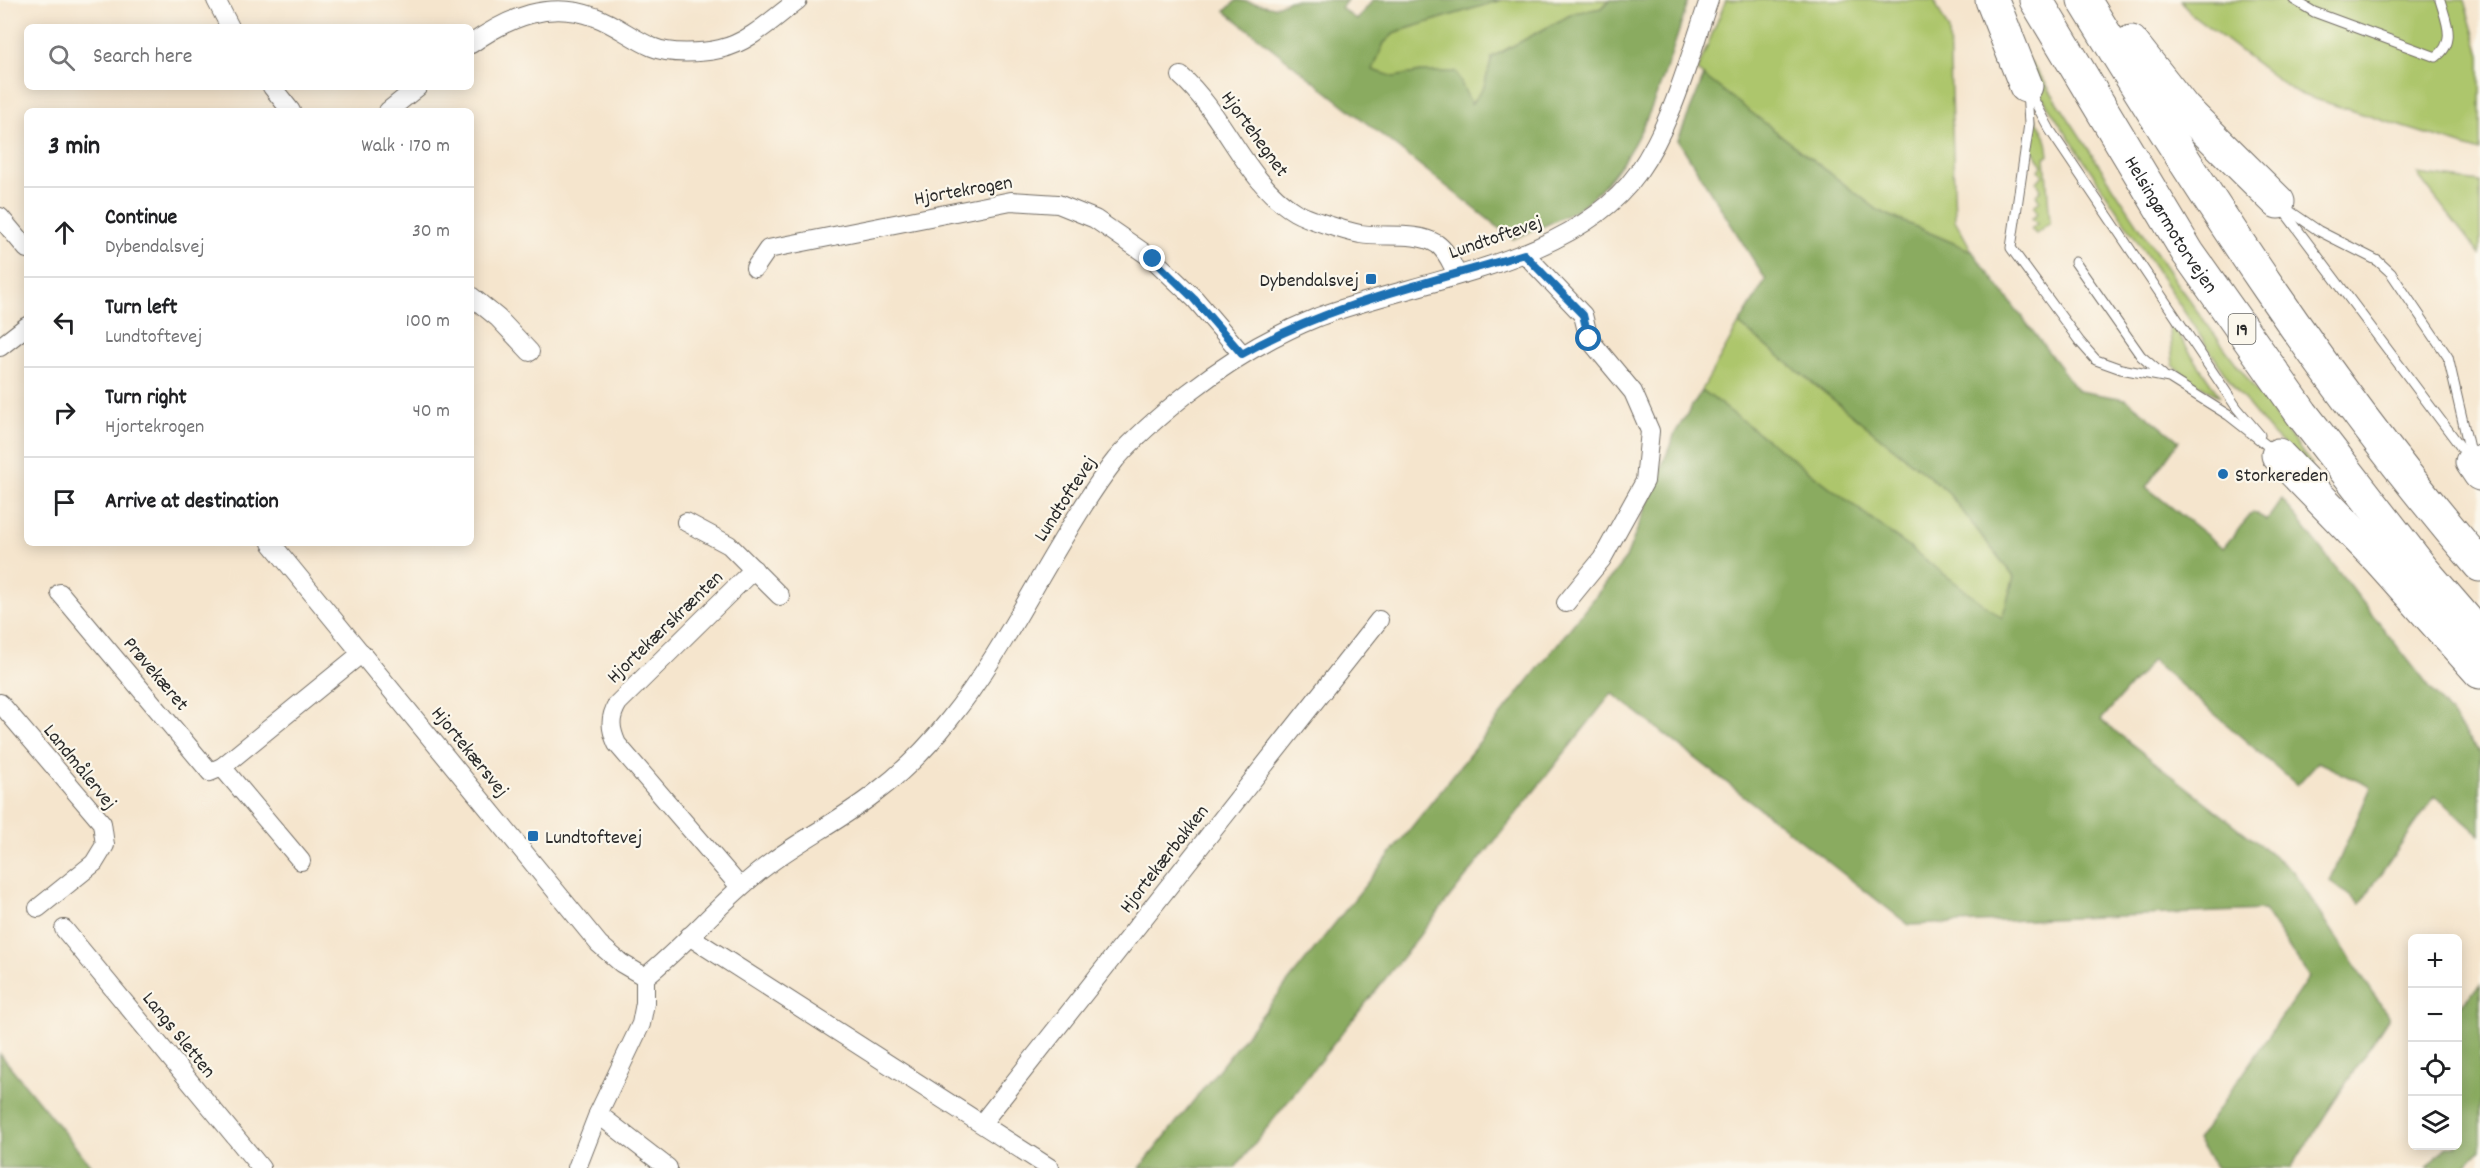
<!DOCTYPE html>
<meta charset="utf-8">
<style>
body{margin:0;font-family:Dekko,sans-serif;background:#f2f2f2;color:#202124}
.controls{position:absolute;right:18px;bottom:18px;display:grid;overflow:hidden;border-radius:9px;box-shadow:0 3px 15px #0003}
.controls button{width:54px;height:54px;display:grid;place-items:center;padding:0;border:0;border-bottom:2px solid #e0e0e0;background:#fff;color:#202124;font:30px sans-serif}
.stop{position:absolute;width:18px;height:18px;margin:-14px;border:4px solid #1f6fb2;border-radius:50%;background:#fff}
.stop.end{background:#1f6fb2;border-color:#fff;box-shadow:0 2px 6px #0008}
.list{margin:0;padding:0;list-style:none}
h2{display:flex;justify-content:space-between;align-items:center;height:78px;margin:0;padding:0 24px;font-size:26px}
h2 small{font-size:20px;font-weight:400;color:#757577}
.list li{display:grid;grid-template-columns:39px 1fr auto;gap:18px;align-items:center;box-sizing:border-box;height:90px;padding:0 24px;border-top:2px solid #e0e0e0}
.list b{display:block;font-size:22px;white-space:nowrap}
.list p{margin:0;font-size:20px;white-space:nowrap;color:#757577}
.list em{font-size:20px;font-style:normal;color:#757577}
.icon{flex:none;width:33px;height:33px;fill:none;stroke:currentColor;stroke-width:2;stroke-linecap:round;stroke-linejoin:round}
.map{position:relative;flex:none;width:2480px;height:1168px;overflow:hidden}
.search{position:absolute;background:#fff;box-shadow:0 3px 15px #0003;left:24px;top:24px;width:450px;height:66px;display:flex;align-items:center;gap:15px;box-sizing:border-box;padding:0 21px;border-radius:9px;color:#757577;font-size:22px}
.panel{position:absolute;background:#fff;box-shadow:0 3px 15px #0003;left:24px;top:108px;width:450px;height:438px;border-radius:9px}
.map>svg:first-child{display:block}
</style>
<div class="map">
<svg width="2480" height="1168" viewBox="0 0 2480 1168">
<rect width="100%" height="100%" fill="#fbf7ec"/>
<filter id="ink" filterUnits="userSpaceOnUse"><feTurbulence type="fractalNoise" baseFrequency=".0167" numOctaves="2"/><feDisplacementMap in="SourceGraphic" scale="12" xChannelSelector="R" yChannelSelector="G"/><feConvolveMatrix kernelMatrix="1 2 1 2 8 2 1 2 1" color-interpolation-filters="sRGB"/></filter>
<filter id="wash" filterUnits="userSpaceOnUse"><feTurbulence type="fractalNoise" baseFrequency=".008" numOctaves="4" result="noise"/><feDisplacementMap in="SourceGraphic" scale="24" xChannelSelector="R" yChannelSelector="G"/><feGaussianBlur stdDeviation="1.35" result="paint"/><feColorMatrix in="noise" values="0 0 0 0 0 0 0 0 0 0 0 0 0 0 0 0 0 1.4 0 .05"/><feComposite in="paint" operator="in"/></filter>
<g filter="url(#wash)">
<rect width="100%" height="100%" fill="#f5e5cd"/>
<g fill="#adc66c" stroke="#6c784c" stroke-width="1.5">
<path d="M 1501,0 L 1609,0 L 1602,8 L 1574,13 L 1492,57 L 1484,87 L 1471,105 L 1421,72 L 1394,77 L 1372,70 L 1384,43 L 1396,32 Z"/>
<path d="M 1726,0 L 1934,0 L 1949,31 L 1955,220 L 1972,251 L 1879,211 L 1697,71 Z"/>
<path d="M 2181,0 L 2464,0 L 2480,55 L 2480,151 L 2296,93 L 2190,13 Z"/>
<path d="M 2025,57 L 2036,69 L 2177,284 L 2311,464 L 2307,467 L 2268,429 L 2234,387 L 2040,94 Z"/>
<path d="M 2035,118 C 2044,129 2048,141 2049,155 L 2045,157 L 2050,223 L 2036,234 L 2031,229 L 2037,224 L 2032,218 L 2038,213 L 2034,206 L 2040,201 L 2036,195 L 2041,190 L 2037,182 L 2043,175 L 2039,170 L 2043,165 L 2030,147 Z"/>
<path d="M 2417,174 L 2480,182 L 2480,255 Z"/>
<path d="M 2169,321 L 2220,397 L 2188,378 L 2173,365 Z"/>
<path d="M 1739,324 L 1946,490 L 2014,577 L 2002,619 L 1702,390 Z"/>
</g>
<g fill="#8aab60" stroke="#5a6b46" stroke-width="1.5">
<path d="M 1237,0 L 1274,7 L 1290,0 L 1347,0 L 1341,8 L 1357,20 L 1373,0 L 1501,0 L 1396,32 L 1384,43 L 1373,70 L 1394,77 L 1421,72 L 1456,72 L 1471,104 L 1484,87 L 1492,57 L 1574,13 L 1602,8 L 1609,0 L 1689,0 C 1666,69 1646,149 1590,199 C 1570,217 1537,229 1513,239 L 1225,11 Z"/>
<path d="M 1704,76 L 1879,211 L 1972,251 L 2078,391 L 2126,399 L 2179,441 L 2146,487 L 2223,548 L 2253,512 L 2267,520 L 2282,499 L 2480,752 L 2480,835 L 2435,796 L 2360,904 L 2330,881 L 2371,787 L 2318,762 L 2297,785 L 2152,660 L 2101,720 L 2292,870 L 2389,1017 L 2291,1168 L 2216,1168 L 2197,1140 L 2309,977 L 2264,910 L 1909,925 L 1612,693 L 1235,1168 L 1140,1168 L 1626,558 L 1675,433 L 1702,390 L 2002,618 L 2014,577 L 1946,490 L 1739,324 L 1766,280 L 1678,140 Z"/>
<path d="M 2480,985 L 2480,1149 L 2464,1168 L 2427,1168 L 2447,1146 L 2458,1146 L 2458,1008 Z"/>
<path d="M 0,1054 L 93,1168 L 0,1168 Z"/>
</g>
</g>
<g filter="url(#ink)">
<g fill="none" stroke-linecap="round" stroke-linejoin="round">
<defs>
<g id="service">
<path d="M 2294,0 L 2314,12 L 2436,57 C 2457,42 2446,21 2440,0"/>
<path d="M 2027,91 L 2029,124 L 2011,248 L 2080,342 L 2096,360 L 2121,369 L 2169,378 L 2228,415 L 2274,451"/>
<path d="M 2029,91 L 2050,130 L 2237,408 L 2260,435"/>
<path d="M 2281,205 L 2319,231 L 2378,261 L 2391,273 L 2448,357 L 2471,457"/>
<path d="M 2283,210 L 2469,458"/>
<path d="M 2075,262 L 2141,356 L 2163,375"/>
</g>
<g id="minor">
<path d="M 216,0 L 230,27"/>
<path d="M 471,44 C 509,17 550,0 595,17 C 615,24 633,39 652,47 C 670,55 702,53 720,49 C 749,43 775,17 798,0"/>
<path d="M 1181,76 C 1225,115 1246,183 1295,212 C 1307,219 1345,231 1360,234 C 1384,238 1416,231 1437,244 C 1447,251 1451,263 1457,274"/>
<path d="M 272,87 L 291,111"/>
<path d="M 388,111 L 418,87"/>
<path d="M 0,217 L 27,249"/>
<path d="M 1524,253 L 1583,315 L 1589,339 L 1633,392 L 1650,431 L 1645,481 L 1602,559 L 1566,603"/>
<path d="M 755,268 L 768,249 L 1011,201 L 1058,204 L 1095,219 L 1153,259 L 1195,299 L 1242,354"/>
<path d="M 471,296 L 498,318 L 530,352"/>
<path d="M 0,347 L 27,326"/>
<path d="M 686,522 L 729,545 L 780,596"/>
<path d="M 271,543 L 599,944 L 621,963 L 645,977"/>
<path d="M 60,593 L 210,772 L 222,767 L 362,653"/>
<path d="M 0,703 L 102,823 L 105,845 L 94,863 L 38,908"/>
<path d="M 222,767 L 301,861"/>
<path d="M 740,887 L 617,744 C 610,728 609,718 618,703 L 754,569"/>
<path d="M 64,929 L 261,1168"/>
<path d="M 689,936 L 1050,1168"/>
<path d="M 645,977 C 690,941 726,895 773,861 C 806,837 842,819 874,794 C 902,773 928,747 949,720 C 995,663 1028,596 1066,534 C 1081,509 1097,483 1116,459 C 1137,435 1163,413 1188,393 C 1229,361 1271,336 1318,317 C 1416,280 1573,264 1637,174 C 1673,123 1689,58 1709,0"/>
<path d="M 598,1114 L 668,1168"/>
<path d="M 982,1123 L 1379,620"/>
<path d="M 577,1168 L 598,1114 L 641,1024 L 645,1003 L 645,977"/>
</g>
<g id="motorway">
<path d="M 1992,0 L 2026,86"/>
<path id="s1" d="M 2036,0 L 2188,253 L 2302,414 L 2422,569 L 2480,636"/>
<path d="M 2084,0 C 2203,195 2331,392 2480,565"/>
<path d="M 2131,42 L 2184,109 L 2278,202"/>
<path d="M 2278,455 L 2379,559 L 2480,672"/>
<path d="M 2472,462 L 2480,474"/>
</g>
</defs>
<use href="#service" stroke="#726c64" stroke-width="11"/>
<use href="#minor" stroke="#726c64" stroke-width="20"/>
<use href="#motorway" stroke="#726c64" stroke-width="35"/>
<use href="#service" stroke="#fff" stroke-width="9"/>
<use href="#minor" stroke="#fff" stroke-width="18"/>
<use href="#motorway" stroke="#fff" stroke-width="33"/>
</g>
</g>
<g fill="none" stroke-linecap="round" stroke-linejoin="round" filter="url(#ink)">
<path stroke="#1f6fb2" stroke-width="8" d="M 1153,259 L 1194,299 L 1242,354 C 1329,304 1429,283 1524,254 L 1583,315 L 1589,339"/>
</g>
<g fill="#1f6fb2" stroke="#fbf7ec" stroke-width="2">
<rect x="1365" y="273" width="12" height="12" rx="3"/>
<circle cx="2223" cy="474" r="6"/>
<rect x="527" y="830" width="12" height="12" rx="3"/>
</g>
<g text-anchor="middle" stroke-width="4.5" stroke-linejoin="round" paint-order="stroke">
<rect fill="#fbf7ec" stroke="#696865" stroke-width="1.5" x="2228.5" y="314" width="27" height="30" rx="4.5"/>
<g font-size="18" font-weight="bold" fill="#2b2b2b">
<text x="2242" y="335">19</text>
</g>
<g font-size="20" fill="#2b2b2b" stroke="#fbf7ec">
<text transform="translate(1256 133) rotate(54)" y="7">Hjortehegnet</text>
<text transform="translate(963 189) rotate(-10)" y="7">Hjortekrogen</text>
<text dy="7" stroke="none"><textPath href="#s1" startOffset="262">Helsingørmotorvejen</textPath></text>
<text transform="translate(1495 236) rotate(-19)" y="7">Lundtoftevej</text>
<text transform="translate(1064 498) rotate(-57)" y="7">Lundtoftevej</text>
<text transform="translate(664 626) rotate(-44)" y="7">Hjortekærskrænten</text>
<text transform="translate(157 673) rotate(50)" y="7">Prøvekæret</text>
<text transform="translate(471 751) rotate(51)" y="7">Hjortekærsvej</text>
<text transform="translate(81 766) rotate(51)" y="7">Landmålervej</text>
<text transform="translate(1163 858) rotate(-52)" y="7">Hjortekærbakken</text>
<text transform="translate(180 1034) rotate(51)" y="7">Langs Sletten</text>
</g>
<g font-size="20" fill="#2b2b2b" stroke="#fbf7ec" text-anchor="start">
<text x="1359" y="286" text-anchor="end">Dybendalsvej</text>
<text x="2235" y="481">Storkereden</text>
<text x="545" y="843">Lundtoftevej</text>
</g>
</g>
</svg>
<div class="controls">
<button>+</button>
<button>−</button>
<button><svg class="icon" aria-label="locate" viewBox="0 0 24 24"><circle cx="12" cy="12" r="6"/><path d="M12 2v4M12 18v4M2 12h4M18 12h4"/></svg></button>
<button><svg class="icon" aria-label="layers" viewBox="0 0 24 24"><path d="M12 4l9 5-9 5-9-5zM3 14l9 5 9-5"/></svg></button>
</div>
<div class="stop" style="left:1589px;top:339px"></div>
<div class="stop end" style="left:1153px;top:259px"></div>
<div class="search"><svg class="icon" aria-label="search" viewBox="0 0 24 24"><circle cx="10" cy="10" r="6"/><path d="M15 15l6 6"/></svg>Search here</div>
<section class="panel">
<h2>3 min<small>Walk · 170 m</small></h2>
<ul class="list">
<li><svg class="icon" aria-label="ahead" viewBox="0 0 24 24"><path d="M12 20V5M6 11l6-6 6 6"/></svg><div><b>Continue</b><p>Dybendalsvej</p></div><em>30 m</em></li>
<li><svg class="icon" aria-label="left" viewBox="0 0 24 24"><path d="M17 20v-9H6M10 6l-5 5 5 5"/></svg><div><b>Turn left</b><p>Lundtoftevej</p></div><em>100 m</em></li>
<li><svg class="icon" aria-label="right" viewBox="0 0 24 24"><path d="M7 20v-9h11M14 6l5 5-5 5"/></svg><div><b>Turn right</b><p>Hjortekrogen</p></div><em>40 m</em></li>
<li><svg class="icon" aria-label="arrive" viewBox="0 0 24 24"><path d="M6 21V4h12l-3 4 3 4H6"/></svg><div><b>Arrive at destination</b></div></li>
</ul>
</section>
</div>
